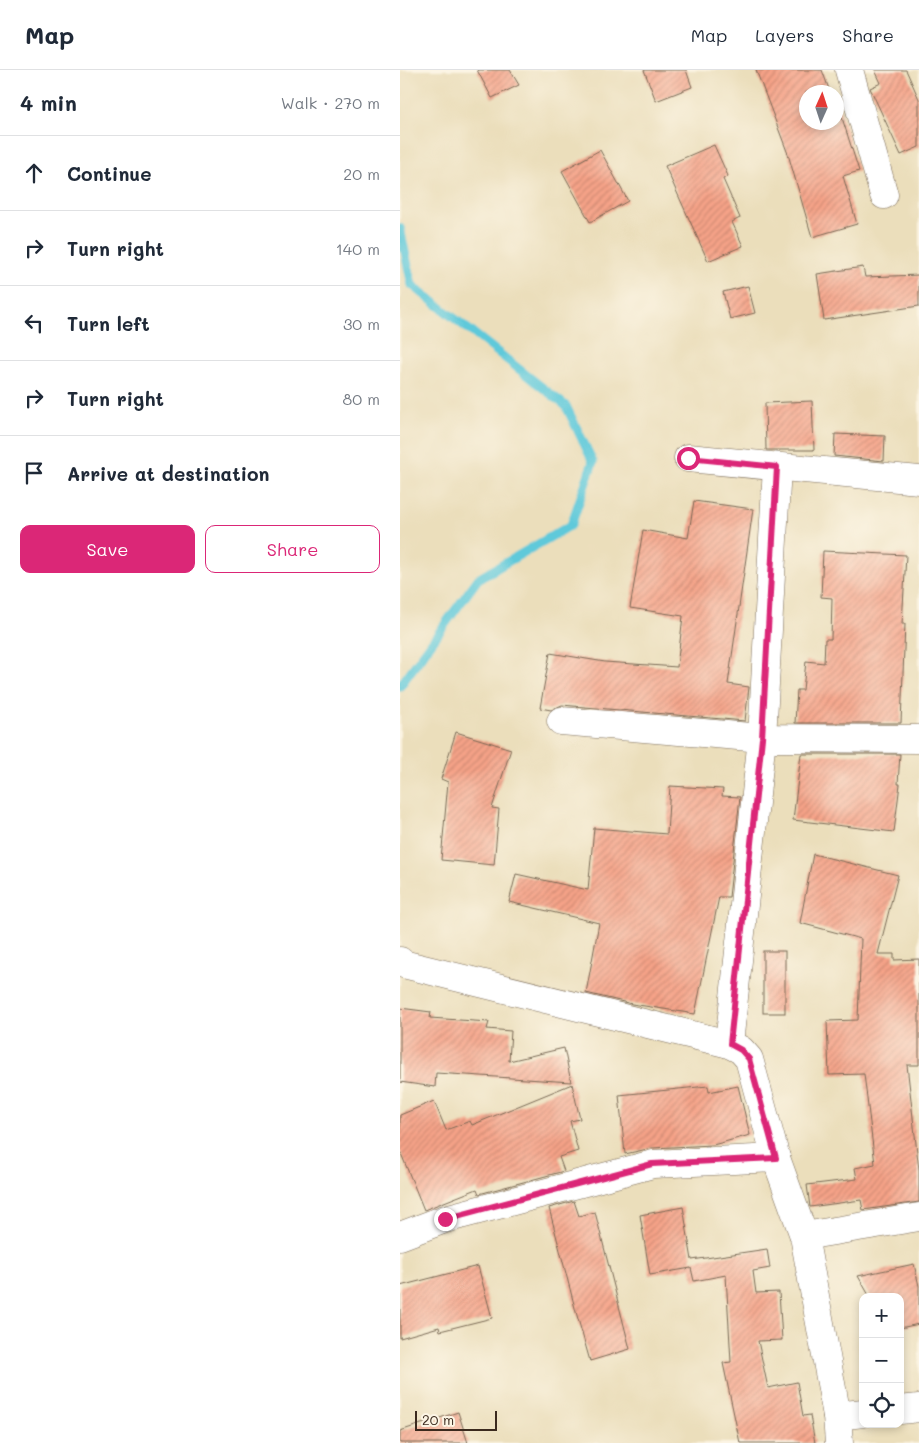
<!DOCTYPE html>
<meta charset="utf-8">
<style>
body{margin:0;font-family:Mali,sans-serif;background:#f2f2f3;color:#1f2937}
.controls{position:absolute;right:15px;bottom:15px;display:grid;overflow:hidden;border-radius:10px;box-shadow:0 2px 8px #0003}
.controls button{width:45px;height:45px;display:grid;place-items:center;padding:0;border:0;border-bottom:1px solid #e0e1e3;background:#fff;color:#1f2937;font:25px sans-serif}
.compass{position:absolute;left:399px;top:15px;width:45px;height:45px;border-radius:50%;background:#fff;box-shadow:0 2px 8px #0003;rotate:3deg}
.scale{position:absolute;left:15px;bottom:12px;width:82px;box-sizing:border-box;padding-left:5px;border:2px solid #3b2a1e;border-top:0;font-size:14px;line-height:18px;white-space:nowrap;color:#3b2a1e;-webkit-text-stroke:4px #fcf5e5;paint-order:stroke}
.stop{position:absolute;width:15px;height:15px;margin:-11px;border:4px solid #db2777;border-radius:50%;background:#fff}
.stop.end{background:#db2777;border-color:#fff;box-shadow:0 1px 5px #0008}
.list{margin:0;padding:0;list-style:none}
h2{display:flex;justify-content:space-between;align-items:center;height:65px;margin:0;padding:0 20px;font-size:21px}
h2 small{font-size:16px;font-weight:400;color:#747a83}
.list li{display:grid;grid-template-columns:32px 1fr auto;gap:15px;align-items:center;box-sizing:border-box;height:75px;padding:0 20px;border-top:1px solid #e0e1e3}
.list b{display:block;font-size:19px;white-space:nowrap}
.list em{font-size:16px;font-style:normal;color:#747a83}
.actions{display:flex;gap:10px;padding:15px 20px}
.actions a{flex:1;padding:11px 0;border:1px solid #db2777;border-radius:10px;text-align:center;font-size:18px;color:#db2777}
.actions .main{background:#db2777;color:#fff}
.icon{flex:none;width:28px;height:28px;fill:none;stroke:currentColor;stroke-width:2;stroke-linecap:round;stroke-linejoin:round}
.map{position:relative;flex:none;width:519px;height:1373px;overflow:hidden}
header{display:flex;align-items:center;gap:30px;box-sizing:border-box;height:70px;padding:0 25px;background:#fff;border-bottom:1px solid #e0e1e3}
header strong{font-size:24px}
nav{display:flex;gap:28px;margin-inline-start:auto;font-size:18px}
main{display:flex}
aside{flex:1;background:#fff}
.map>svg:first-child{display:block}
</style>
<header>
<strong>Map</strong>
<nav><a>Map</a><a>Layers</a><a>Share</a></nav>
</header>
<main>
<aside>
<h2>4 min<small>Walk · 270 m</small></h2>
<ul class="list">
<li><svg class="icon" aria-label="ahead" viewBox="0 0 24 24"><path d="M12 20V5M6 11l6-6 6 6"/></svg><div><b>Continue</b></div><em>20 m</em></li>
<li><svg class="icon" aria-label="right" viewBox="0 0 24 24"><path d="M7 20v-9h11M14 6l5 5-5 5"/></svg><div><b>Turn right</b></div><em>140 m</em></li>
<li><svg class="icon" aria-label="left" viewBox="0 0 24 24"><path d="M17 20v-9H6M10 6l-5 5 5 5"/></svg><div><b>Turn left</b></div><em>30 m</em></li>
<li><svg class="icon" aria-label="right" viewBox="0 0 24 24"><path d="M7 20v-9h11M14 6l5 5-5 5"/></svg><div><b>Turn right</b></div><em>80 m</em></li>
<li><svg class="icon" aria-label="arrive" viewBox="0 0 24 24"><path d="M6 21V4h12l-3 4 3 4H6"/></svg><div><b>Arrive at destination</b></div></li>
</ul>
<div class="actions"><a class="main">Save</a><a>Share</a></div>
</aside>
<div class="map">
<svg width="519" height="1373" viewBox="0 0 519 1373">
<defs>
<pattern id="building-hatch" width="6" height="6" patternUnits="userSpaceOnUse" patternTransform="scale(1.25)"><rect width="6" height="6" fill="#f6a388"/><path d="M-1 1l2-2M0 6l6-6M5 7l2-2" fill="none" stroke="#c8856f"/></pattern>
</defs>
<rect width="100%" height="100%" fill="#fcf5e5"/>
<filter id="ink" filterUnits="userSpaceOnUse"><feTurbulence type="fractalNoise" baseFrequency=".02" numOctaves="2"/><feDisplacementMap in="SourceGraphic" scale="10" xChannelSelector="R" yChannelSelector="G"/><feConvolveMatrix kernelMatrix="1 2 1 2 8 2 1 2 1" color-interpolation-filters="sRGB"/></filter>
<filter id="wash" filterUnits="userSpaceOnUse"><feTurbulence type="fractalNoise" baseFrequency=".0096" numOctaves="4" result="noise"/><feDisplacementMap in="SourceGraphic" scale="20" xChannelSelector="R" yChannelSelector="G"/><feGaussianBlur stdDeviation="1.12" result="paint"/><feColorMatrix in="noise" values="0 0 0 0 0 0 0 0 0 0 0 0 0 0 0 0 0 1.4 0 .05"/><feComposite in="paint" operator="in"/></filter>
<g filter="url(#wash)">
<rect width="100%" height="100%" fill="#ebdebb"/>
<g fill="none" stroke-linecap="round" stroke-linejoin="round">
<path stroke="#5fc9da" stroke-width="9" d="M 0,158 L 12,215 L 166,336 L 193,392 L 171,455 L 78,509 L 0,616"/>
</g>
<g id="blocks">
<g fill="url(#building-hatch)">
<path d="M 77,0 L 110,0 L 119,15 L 92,28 Z"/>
<path d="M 244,0 L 286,0 L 292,17 L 256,31 Z"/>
<path d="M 356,0 L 422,0 L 430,22 L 406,22 L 406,52 L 436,52 L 437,32 L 459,101 L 443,106 L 457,154 L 412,167 L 388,84 Z"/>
<path d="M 475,0 L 506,0 L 519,29 L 519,77 L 501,85 L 470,18 L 481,13 Z"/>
<path d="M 314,75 L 328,106 L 323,109 L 340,148 L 332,152 L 343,176 L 308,191 L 265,96 Z"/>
<path d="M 200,80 L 228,131 L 190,152 L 162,101 Z"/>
<path d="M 463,197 L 465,207 L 519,205 L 519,236 L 424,250 L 417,204 Z"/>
<path d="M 348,216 L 355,243 L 330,249 L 323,222 Z"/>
<path d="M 412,331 L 414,380 L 366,380 L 365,333 Z"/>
<path d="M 435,364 L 485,366 L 484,391 L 434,386 Z"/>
<path d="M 294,431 L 353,439 L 328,614 L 349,617 L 345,651 L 162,635 L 151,640 L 140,638 L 150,583 L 205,592 L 277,597 L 283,546 L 230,538 L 243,460 L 288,468 Z"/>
<path d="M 423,481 L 506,485 L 502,554 L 505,554 L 501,653 L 395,653 L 397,620 L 403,620 L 406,591 L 424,593 L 425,569 L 431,569 L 432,528 L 421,527 Z"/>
<path d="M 56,662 L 111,679 L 92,738 L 99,739 L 94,795 L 41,790 L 48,712 L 41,709 Z"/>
<path d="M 401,684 L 500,684 L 498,714 L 500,714 L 494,762 L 393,750 Z"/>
<path d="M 270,716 L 323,719 L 322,726 L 340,727 L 329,827 L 319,827 L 295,944 L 232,934 L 186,923 L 199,853 L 109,832 L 116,804 L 188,820 L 194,758 L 267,764 Z"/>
<path d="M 413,784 L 498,805 L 478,884 L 494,884 L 494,890 L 519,889 L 519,995 L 507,995 L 519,1100 L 519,1132 L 463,1140 L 461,1130 L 410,1137 L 407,1115 L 457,1109 L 455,1098 L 475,1094 L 464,1004 L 429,1005 L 427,951 L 458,950 L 461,869 L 400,853 Z"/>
<rect x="363" y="881" width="22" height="62"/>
<path d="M 0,938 L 31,942 L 30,948 L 89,952 L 87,959 L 111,961 L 109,991 L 164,978 L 171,1012 L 36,1003 L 35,1017 L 0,1012 Z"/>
<path d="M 172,1014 L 180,1049 L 170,1051 L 178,1081 L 159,1087 L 164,1101 L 79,1124 L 77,1119 L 24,1140 L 0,1081 L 0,1045 L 34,1031 L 46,1060 L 70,1051 L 72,1055 Z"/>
<path d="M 308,1016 L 309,1022 L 338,1016 L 350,1065 L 313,1075 L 252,1078 L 225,1084 L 219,1025 Z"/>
<path d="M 174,1131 L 179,1146 L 195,1142 L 230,1279 L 190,1291 L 176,1242 L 149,1138 Z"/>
<path d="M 283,1137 L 292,1190 L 367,1179 L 370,1198 L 353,1201 L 356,1223 L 379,1222 L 382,1270 L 358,1271 L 368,1318 L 397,1312 L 403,1346 L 410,1345 L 415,1373 L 340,1373 L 323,1293 L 331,1292 L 326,1205 L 294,1211 L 291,1198 L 250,1205 L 240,1145 Z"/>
<path d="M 514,1194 L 519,1216 L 519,1254 L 500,1258 L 500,1227 L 470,1227 L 458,1206 Z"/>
<path d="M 78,1196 L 92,1248 L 40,1261 L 39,1257 L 0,1268 L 0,1216 Z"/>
<path d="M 58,1342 L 68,1373 L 0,1373 L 0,1361 Z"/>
</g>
</g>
</g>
<g filter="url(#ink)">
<use href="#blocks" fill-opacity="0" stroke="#796955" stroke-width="1"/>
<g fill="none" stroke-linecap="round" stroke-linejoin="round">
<defs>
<g id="minor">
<path d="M 449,0 L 484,125"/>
<path d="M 288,388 L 519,410"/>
<path d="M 161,651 L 362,668 L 519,669"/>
<path d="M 0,891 L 3,894 L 329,974 L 341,980 L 349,989 L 376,1088 L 404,1166 L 437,1346 L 439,1373"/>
<path d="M 329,974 L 362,668 L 377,397"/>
<path d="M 0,1166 L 45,1149 L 253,1094 L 376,1088"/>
<path d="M 404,1166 L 519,1147"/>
<path d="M 500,1340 L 519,1338"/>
<path d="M 437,1346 L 463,1343"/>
</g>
</defs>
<use href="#minor" stroke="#796955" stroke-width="29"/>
<use href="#minor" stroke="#fff" stroke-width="28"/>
</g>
</g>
<g fill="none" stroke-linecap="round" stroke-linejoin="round" filter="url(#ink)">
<path stroke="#db2777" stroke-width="6" d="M 45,1149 L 252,1094 L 376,1088 L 349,989 L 341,980 L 330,974 L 362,668 L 377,397 L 288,388"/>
</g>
</svg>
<div class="controls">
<button>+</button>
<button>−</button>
<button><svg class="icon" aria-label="locate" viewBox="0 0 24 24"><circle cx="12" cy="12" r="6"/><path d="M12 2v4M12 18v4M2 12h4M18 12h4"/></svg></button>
</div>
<svg class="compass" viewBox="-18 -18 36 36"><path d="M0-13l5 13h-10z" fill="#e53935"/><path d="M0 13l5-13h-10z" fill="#747a83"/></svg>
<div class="scale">20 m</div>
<div class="stop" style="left:288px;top:388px"></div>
<div class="stop end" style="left:45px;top:1149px"></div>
</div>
</main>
